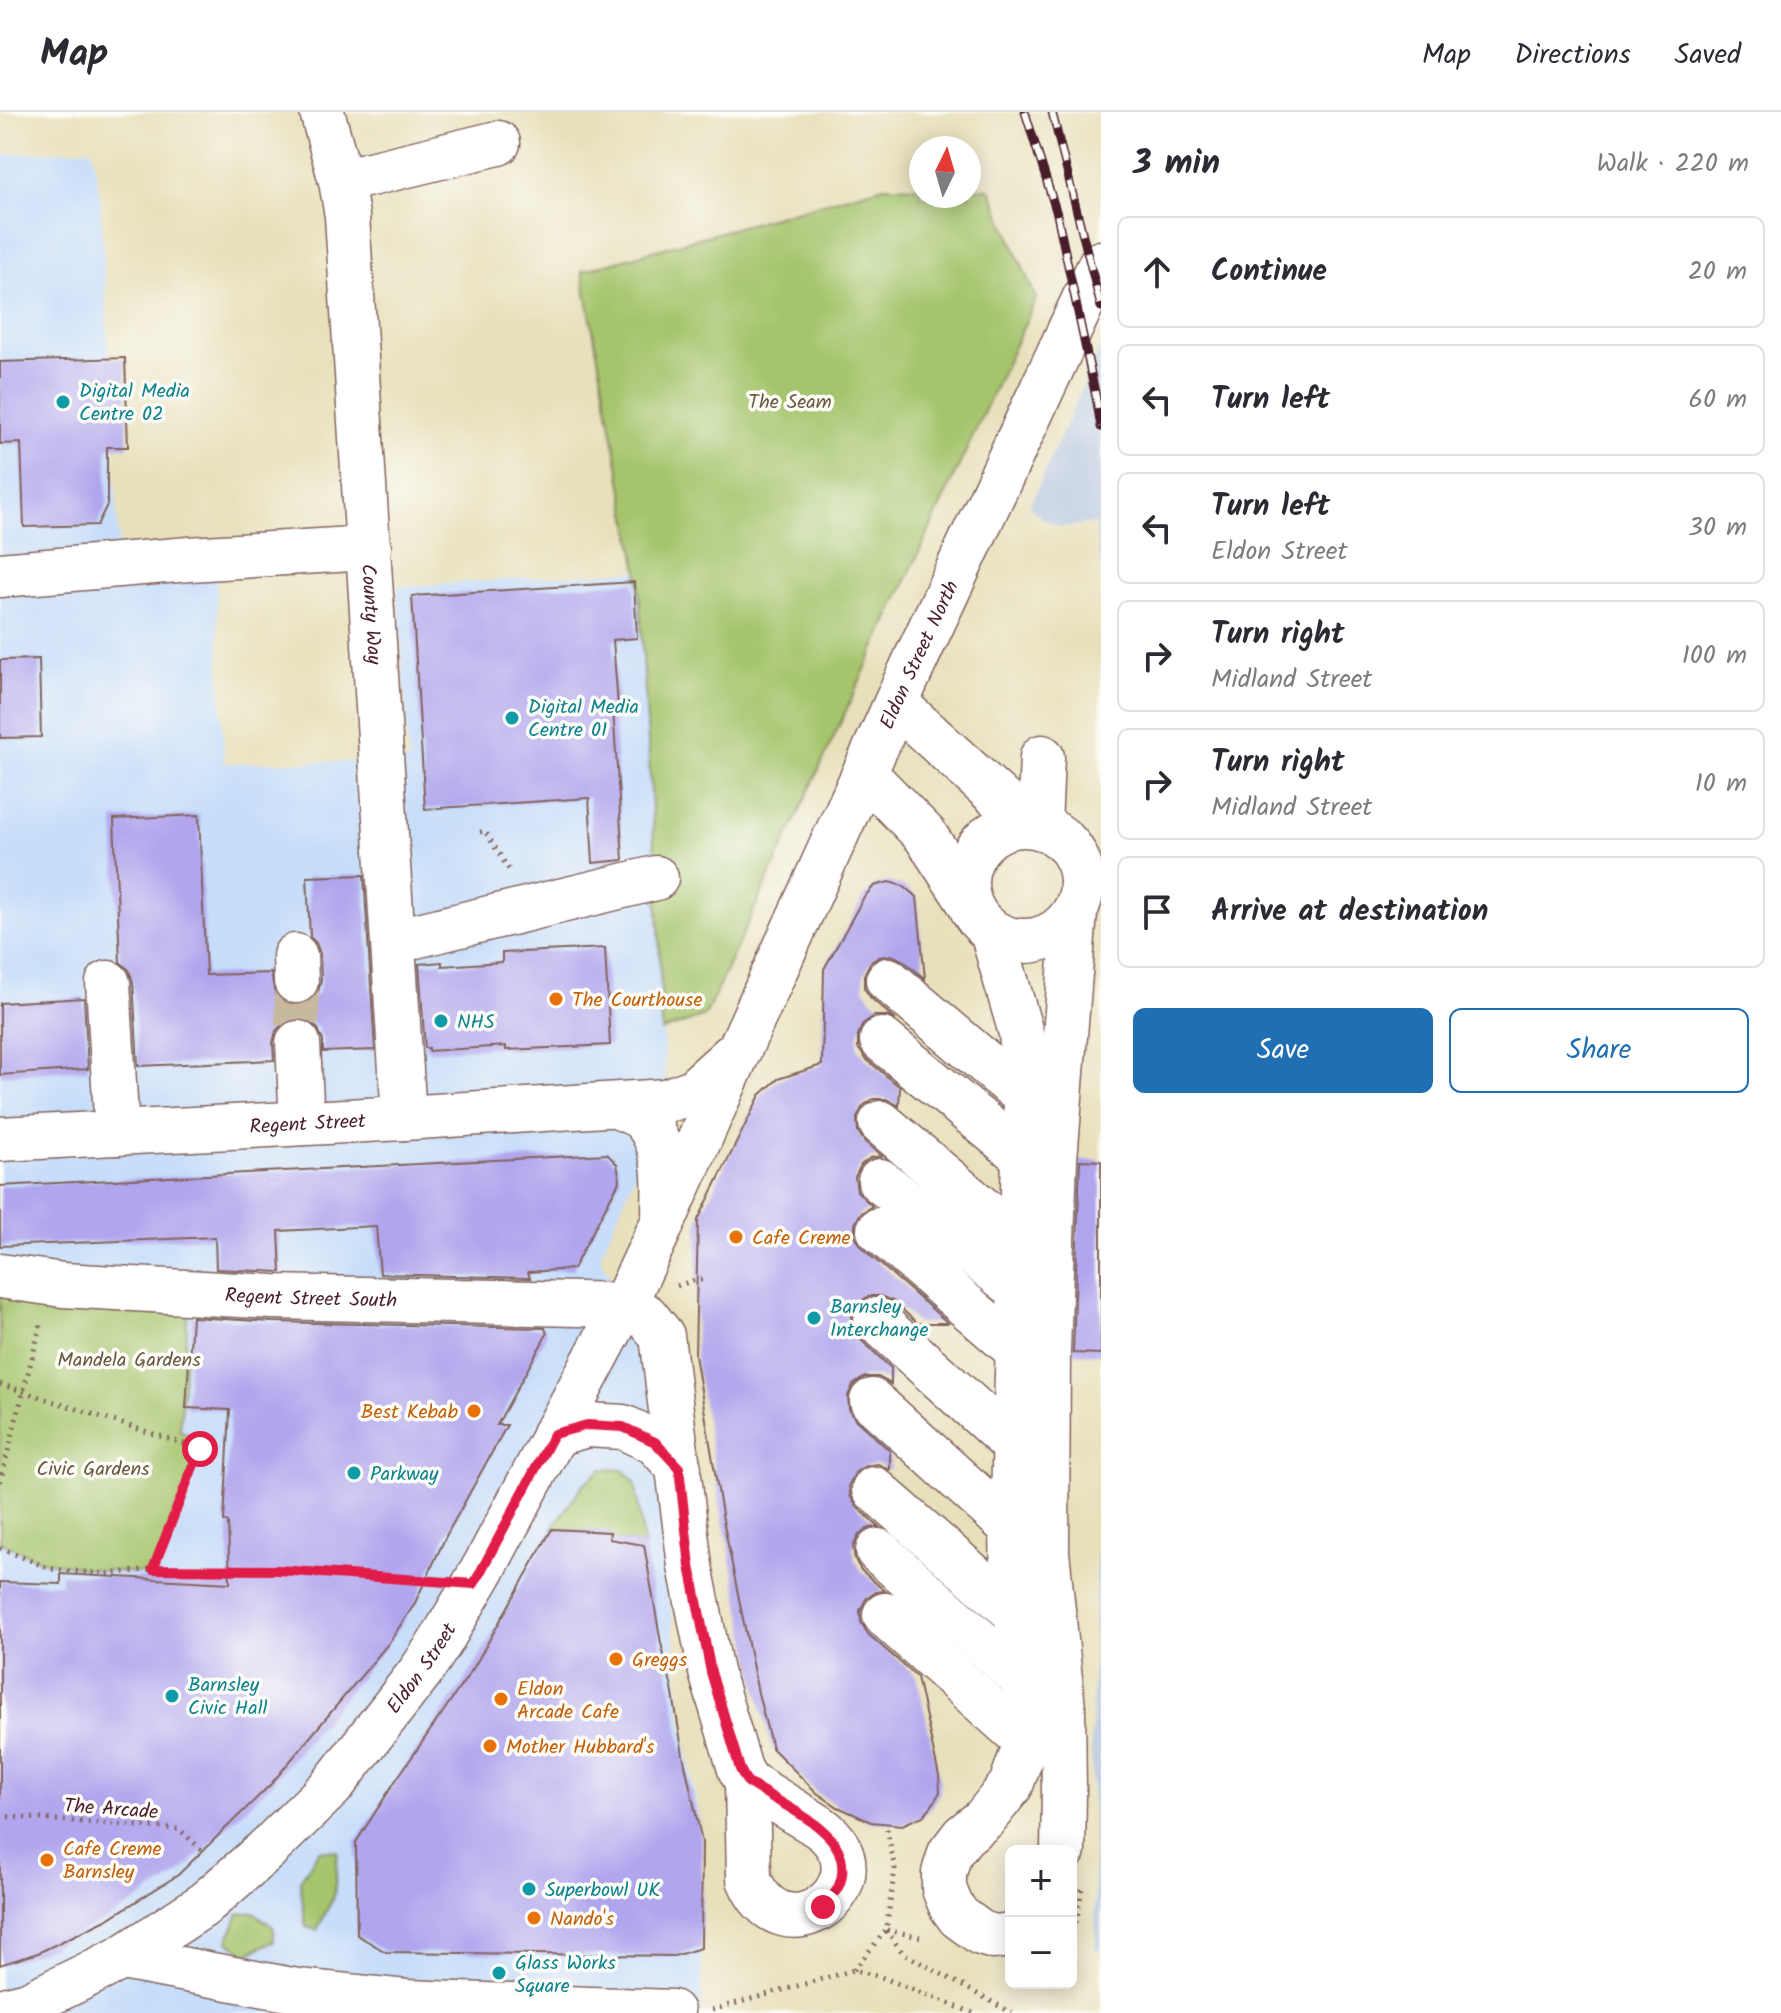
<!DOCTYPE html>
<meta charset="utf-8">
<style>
body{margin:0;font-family:Kalam,sans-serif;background:#f2f2f3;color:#2b2b33}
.controls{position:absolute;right:24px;bottom:24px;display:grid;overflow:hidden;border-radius:12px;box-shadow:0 4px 20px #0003}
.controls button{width:72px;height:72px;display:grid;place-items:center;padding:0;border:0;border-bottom:2px solid #e1e1e2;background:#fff;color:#2b2b33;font:40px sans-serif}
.compass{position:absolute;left:909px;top:24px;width:72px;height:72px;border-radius:50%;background:#fff;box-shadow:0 4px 20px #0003;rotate:5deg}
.stop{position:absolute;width:24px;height:24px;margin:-18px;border:6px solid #e11d48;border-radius:50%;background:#fff}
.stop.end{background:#e11d48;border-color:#fff;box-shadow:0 2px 8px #0008}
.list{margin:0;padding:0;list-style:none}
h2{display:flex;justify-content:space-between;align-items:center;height:104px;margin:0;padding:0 32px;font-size:34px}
h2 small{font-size:26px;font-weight:400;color:#7c7c81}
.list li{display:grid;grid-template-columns:52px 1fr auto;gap:24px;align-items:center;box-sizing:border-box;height:112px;margin:0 16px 16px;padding:0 16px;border:2px solid #e1e1e2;border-radius:12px}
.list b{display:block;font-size:30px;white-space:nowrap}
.list p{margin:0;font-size:26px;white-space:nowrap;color:#7c7c81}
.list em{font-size:26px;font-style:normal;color:#7c7c81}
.actions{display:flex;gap:16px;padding:24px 32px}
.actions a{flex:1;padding:18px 0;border:2px solid #1f6fb2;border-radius:12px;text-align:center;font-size:28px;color:#1f6fb2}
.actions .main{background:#1f6fb2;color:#fff}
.icon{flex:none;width:44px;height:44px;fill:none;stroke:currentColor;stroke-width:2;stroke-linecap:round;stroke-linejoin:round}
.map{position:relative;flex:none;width:1101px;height:1901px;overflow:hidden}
header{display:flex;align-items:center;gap:48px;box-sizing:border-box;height:112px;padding:0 40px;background:#fff;border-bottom:2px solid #e1e1e2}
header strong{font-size:38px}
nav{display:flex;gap:44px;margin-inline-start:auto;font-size:28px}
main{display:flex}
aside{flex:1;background:#fff}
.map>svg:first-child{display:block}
</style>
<header>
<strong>Map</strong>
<nav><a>Map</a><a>Directions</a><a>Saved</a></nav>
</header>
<main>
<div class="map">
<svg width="1101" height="1901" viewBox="0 0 1101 1901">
<rect width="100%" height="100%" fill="#fdfcf7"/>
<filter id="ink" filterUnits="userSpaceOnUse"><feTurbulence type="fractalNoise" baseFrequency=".0125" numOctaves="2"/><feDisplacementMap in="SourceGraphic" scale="16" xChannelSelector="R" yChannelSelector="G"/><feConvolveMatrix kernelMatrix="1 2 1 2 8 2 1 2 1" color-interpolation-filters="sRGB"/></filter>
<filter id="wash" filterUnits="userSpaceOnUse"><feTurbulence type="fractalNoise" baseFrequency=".006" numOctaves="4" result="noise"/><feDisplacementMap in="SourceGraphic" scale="32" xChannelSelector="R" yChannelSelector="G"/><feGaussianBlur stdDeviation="1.8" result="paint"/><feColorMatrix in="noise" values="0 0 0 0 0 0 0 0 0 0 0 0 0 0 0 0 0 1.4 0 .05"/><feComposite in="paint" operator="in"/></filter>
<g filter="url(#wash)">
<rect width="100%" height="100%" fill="#e8e0bb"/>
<path fill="#c7ddf9" d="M 92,37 L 100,85 L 121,475 L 216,468 L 224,651 L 409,649 L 397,475 L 638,459 L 659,817 L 666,989 L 600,1145 L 647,1239 L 681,1600 L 702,1730 L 701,1901 L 0,1901 L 0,43 Z"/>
<g fill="#b5c6de">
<path d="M 1101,234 L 1101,461 L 1095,411 L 1061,415 L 1043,407 L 1029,395 Z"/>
<path d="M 1101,1311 L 1101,1838 L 1096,1839 L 1091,1629 Z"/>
</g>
<g fill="#a5c46c" stroke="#78724c" stroke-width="2">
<path d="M 884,74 L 921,75 L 921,84 L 969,84 L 969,76 L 990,77 L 1036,187 L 705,904 L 662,919 L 659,817 L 638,459 L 582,159 Z"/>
<path d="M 0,1182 L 188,1197 L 180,1319 L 207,1327 L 151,1462 L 97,1458 L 42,1449 L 0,1430 Z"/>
<path d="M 602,1357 L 623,1358 L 635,1370 L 644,1433 L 609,1427 L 609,1420 L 552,1417 L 583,1373 Z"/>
<path d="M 319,1738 L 338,1739 L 334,1784 L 317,1818 L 306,1815 L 300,1769 Z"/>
<path d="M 254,1800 L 274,1816 L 274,1829 L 246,1842 L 228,1829 L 239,1802 Z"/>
</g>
<g id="blocks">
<g fill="#b1a5ed">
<path d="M 125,246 L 128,335 L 107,335 L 107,393 L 97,413 L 24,415 L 21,331 L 0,332 L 0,250 Z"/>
<path d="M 634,470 L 637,526 L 613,528 L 618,595 L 613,596 L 623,748 L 593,751 L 589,686 L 425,697 L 412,484 Z"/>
<path d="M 39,547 L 41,625 L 0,626 L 0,548 Z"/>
<path d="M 199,703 L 206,863 L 271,861 L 275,882 L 284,891 L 298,894 L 310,890 L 318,880 L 321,868 L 320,842 L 316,831 L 310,825 L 307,765 L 364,763 L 375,938 L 323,940 L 323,929 L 318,917 L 309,908 L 296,906 L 285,910 L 276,919 L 273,931 L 274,948 L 138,954 L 133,870 L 129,858 L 120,850 L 114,707 Z"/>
<path d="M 889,770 L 903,774 L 917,785 L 925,867 L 904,849 L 892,843 L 879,845 L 870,851 L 864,863 L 864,876 L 871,886 L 896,908 L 887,904 L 874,904 L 863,912 L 858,923 L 858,936 L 866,947 L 900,975 L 899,994 L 886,987 L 873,987 L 863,994 L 857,1006 L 858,1020 L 865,1030 L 882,1044 L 870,1046 L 861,1053 L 855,1065 L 857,1079 L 872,1094 L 860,1102 L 855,1112 L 855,1125 L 863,1137 L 948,1211 L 923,1211 L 918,1212 L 893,1189 L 880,1184 L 869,1184 L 858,1191 L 852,1204 L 852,1215 L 859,1226 L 891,1256 L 891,1272 L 878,1265 L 865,1265 L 853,1273 L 848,1284 L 849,1297 L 855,1307 L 890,1339 L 890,1358 L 878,1352 L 865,1354 L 855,1361 L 849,1373 L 850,1384 L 857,1395 L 879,1415 L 869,1416 L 859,1423 L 853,1435 L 855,1448 L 861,1458 L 885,1479 L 876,1480 L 866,1487 L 860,1499 L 861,1510 L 868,1522 L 917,1565 L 939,1664 L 940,1680 L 931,1695 L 923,1704 L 902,1713 L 871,1710 L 838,1695 L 817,1681 L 772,1636 L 758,1581 L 723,1408 L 695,1243 L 698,1108 L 760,983 L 778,967 L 822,953 L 824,857 L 864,785 L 874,774 Z"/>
<path d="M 605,836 L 610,933 L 506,938 L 506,934 L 429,939 L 429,936 L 425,936 L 419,852 L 442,850 L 442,854 L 502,850 L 502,841 Z"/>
<path d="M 84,886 L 88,957 L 0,963 L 0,891 Z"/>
<path d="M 607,1042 L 617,1052 L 620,1068 L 573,1157 L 528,1160 L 530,1166 L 380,1162 L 376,1114 L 279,1119 L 281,1160 L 216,1157 L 215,1125 L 0,1134 L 0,1074 Z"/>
<path d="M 1080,1048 L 1101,1049 L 1101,1242 L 1073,1241 Z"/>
<path d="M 192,1205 L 272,1210 L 545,1216 L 547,1222 L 497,1313 L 507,1313 L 446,1424 L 414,1493 L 388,1532 L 271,1672 L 178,1763 L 108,1807 L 38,1841 L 0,1853 L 0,1470 L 61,1472 L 61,1462 L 230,1471 L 228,1410 L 224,1409 L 230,1298 L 186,1296 Z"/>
<path d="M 552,1417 L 610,1420 L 609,1427 L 644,1433 L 661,1531 L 672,1576 L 683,1643 L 702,1730 L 701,1836 L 674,1844 L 386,1840 L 357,1823 L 356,1730 L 396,1668 L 474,1555 Z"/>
</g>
</g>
</g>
<g filter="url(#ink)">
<use href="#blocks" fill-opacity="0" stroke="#81635d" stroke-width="2"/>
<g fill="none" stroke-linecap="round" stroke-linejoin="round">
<path stroke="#c8b99e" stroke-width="44" stroke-dasharray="44 22" stroke-linecap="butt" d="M 296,869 L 298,931"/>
<defs>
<g id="minor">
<path id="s1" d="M 322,0 L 341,69 L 347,104 L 404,1006"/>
<path d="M 341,69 L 498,31"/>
<path d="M 0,463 L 189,447 L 369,436"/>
<path d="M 896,592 L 1029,713"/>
<path d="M 865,662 L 925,723 L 969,790"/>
<circle cx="1024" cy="771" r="58"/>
<path d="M 1039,714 L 1042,645"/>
<path d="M 992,820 L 1021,921 L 1026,985 L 1012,1416 L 1013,1468 L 1027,1598 L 1023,1639 L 1011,1673 L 984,1707 L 963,1724 L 950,1741 L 944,1761 L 944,1777 L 951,1794 L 959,1805 L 981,1821 L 994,1825 L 1011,1823"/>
<path d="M 394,829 L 656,766"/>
<path d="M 295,844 L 296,869"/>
<path d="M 888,868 L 1026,985"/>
<path d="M 108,871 L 117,1021"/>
<path d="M 882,928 L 1023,1044"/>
<path d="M 298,931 L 302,1011"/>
<path d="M 616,993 C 624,998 637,1001 644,1008 C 667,1034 665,1068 664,1100"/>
<path d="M 881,1011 L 1020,1129"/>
<path id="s2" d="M 0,1027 L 404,1006 L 666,989 L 693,979 L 733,943"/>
<path d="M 880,1069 L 1019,1178"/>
<path d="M 879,1118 L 1017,1238"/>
<path id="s3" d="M 0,1164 L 63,1173 L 273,1185 L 624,1193 L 646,1204 L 662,1224 L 690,1454 L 711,1560 L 740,1657 L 747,1670"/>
<path d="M 876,1208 L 1014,1333"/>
<path d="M 872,1289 L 1012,1416"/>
<path d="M 554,1322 L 587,1313 L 623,1315 L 655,1330 L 679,1356"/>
<path d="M 874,1377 L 1016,1501"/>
<path d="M 878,1439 L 1024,1568"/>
<path d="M 885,1503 L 1024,1627"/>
<path d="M 747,1670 C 765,1681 782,1692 800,1703 C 810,1709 822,1715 830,1724 C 879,1775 783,1849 749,1767 Z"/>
<path d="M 1063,1739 L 1064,1680 L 1063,1596 L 1047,1440 L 1048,1239 L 1055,1047 L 1075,800"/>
<path d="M 122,1846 L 298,1879 L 406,1890 L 672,1900"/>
<path id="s4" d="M 0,1899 L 28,1892 L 122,1846 L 202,1794 L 265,1739 L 331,1675 L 421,1559 L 441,1529 L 486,1452 L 624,1193 L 663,1110 L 740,936 L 915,549 L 1101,151"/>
</g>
</defs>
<use href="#minor" stroke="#81635d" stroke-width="47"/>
<g stroke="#81635d" stroke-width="5" stroke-dasharray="2 6" stroke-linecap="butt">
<path d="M 480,720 L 485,719 L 511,761"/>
<path d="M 677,1174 L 695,1168 L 704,1168"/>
<path d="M 0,1272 L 200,1337 L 153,1457 L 279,1458 L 429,1469"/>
<path d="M 0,1370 L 41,1211"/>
<path d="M 0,1436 L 51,1457 L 108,1462 L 153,1457"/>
<path d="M 0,1704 L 179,1717 L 202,1738"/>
<path d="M 1071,1817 L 1077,1806 L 1082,1776"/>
<path d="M 886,1818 L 903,1841 L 1012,1901"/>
<path d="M 887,1818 L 920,1825"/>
<path d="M 854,1858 L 886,1818 L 895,1756 L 886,1713"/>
<path d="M 712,1898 L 854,1858 L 881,1865 L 973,1901"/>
</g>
<use href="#minor" stroke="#fff" stroke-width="44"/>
<defs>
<g id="rail">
<path d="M 1025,0 L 1057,102 L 1096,285 L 1101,315"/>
<path d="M 1052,0 L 1101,195"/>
</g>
</defs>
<use href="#rail" stroke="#4a1f2b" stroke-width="9"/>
<use href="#rail" stroke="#fdfcf7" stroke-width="6" stroke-dasharray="18" stroke-linecap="butt"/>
</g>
</g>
<g fill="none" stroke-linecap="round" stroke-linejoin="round" filter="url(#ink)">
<path stroke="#e11d48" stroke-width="10" d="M 200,1337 L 153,1457 L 279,1458 L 474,1472 L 554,1322 L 587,1313 L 623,1315 L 655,1330 L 679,1356 L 690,1454 L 711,1560 L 740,1657 C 742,1661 744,1665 746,1668 C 751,1674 760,1678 767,1682 C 790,1697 835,1717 841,1746 C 846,1767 837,1781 823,1795"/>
</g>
<g fill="#0f9aa8" stroke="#fdfcf7" stroke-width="3">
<circle cx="63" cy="290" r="8"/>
<circle cx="512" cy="606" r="8"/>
<circle cx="441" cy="909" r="8"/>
<circle cx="814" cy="1206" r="8"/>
<circle cx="354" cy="1361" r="8"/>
<circle cx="172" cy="1584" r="8"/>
<circle cx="529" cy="1777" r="8"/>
<circle cx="499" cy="1861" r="8"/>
</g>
<g fill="#e8710a" stroke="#fdfcf7" stroke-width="3">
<circle cx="556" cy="887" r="8"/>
<circle cx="736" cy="1125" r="8"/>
<circle cx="474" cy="1299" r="8"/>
<circle cx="616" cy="1547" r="8"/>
<circle cx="501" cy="1587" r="8"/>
<circle cx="490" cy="1634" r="8"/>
<circle cx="47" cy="1748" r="8"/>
<circle cx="534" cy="1806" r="8"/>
</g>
<g text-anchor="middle" stroke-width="7" stroke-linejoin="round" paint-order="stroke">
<g font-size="20" fill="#0d838f" stroke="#fdfcf7" text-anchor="start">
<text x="79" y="285">Digital Media<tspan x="79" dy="23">Centre 02</tspan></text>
<text x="528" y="601">Digital Media<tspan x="528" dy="23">Centre 01</tspan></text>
<text x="457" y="916">NHS</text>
<text x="830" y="1201">Barnsley<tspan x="830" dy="23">Interchange</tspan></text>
<text x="370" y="1368">Parkway</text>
<text x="188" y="1579">Barnsley<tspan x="188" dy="23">Civic Hall</tspan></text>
<text x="545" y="1784">Superbowl UK</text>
<text x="515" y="1857">Glass Works<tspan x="515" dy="23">Square</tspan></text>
</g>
<g font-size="20" fill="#6a5942" stroke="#fdfcf7">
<text x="790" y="296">The Seam</text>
<text x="129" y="1254">Mandela Gardens</text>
<text x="93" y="1363">Civic Gardens</text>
</g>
<g font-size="20" fill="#4a1f2b" stroke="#fdfcf7">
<text dy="7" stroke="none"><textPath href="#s1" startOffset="506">County Way</textPath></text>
<text dy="7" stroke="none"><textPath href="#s4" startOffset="1684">Eldon Street North</textPath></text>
<text dy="7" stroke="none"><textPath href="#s2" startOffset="308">Regent Street</textPath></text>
<text dy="7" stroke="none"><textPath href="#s3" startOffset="312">Regent Street South</textPath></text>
<text dy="7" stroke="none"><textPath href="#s4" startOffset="554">Eldon Street</textPath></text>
<text transform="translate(111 1696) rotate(4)" y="7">The Arcade</text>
</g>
<g font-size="20" fill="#c56008" stroke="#fdfcf7" text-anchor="start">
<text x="572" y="894">The Courthouse</text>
<text x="752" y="1132">Cafe Creme</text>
<text x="458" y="1306" text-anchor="end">Best Kebab</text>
<text x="632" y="1554">Greggs</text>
<text x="517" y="1583">Eldon<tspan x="517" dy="23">Arcade Cafe</tspan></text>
<text x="506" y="1641">Mother Hubbard's</text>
<text x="63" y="1743">Cafe Creme<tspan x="63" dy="23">Barnsley</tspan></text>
<text x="550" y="1813">Nando's</text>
</g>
</g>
</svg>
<div class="controls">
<button>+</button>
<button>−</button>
</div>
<svg class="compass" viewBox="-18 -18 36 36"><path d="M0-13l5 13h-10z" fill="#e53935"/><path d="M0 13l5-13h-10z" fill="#7c7c81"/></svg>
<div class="stop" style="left:200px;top:1337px"></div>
<div class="stop end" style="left:823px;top:1795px"></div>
</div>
<aside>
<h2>3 min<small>Walk · 220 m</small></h2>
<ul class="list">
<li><svg class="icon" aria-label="ahead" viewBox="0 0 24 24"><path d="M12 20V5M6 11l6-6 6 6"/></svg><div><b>Continue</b></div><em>20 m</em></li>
<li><svg class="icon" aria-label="left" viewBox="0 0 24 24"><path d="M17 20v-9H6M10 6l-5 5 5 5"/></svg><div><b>Turn left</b></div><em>60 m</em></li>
<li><svg class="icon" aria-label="left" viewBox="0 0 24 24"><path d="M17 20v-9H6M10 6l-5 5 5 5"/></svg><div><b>Turn left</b><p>Eldon Street</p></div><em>30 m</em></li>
<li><svg class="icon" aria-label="right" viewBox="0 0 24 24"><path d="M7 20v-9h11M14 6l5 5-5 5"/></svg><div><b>Turn right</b><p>Midland Street</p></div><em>100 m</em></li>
<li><svg class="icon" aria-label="right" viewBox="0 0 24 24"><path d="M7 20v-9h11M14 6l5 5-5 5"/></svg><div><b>Turn right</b><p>Midland Street</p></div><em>10 m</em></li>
<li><svg class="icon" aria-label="arrive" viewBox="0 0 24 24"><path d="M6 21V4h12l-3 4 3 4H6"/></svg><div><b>Arrive at destination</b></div></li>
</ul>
<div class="actions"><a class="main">Save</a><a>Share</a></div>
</aside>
</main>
